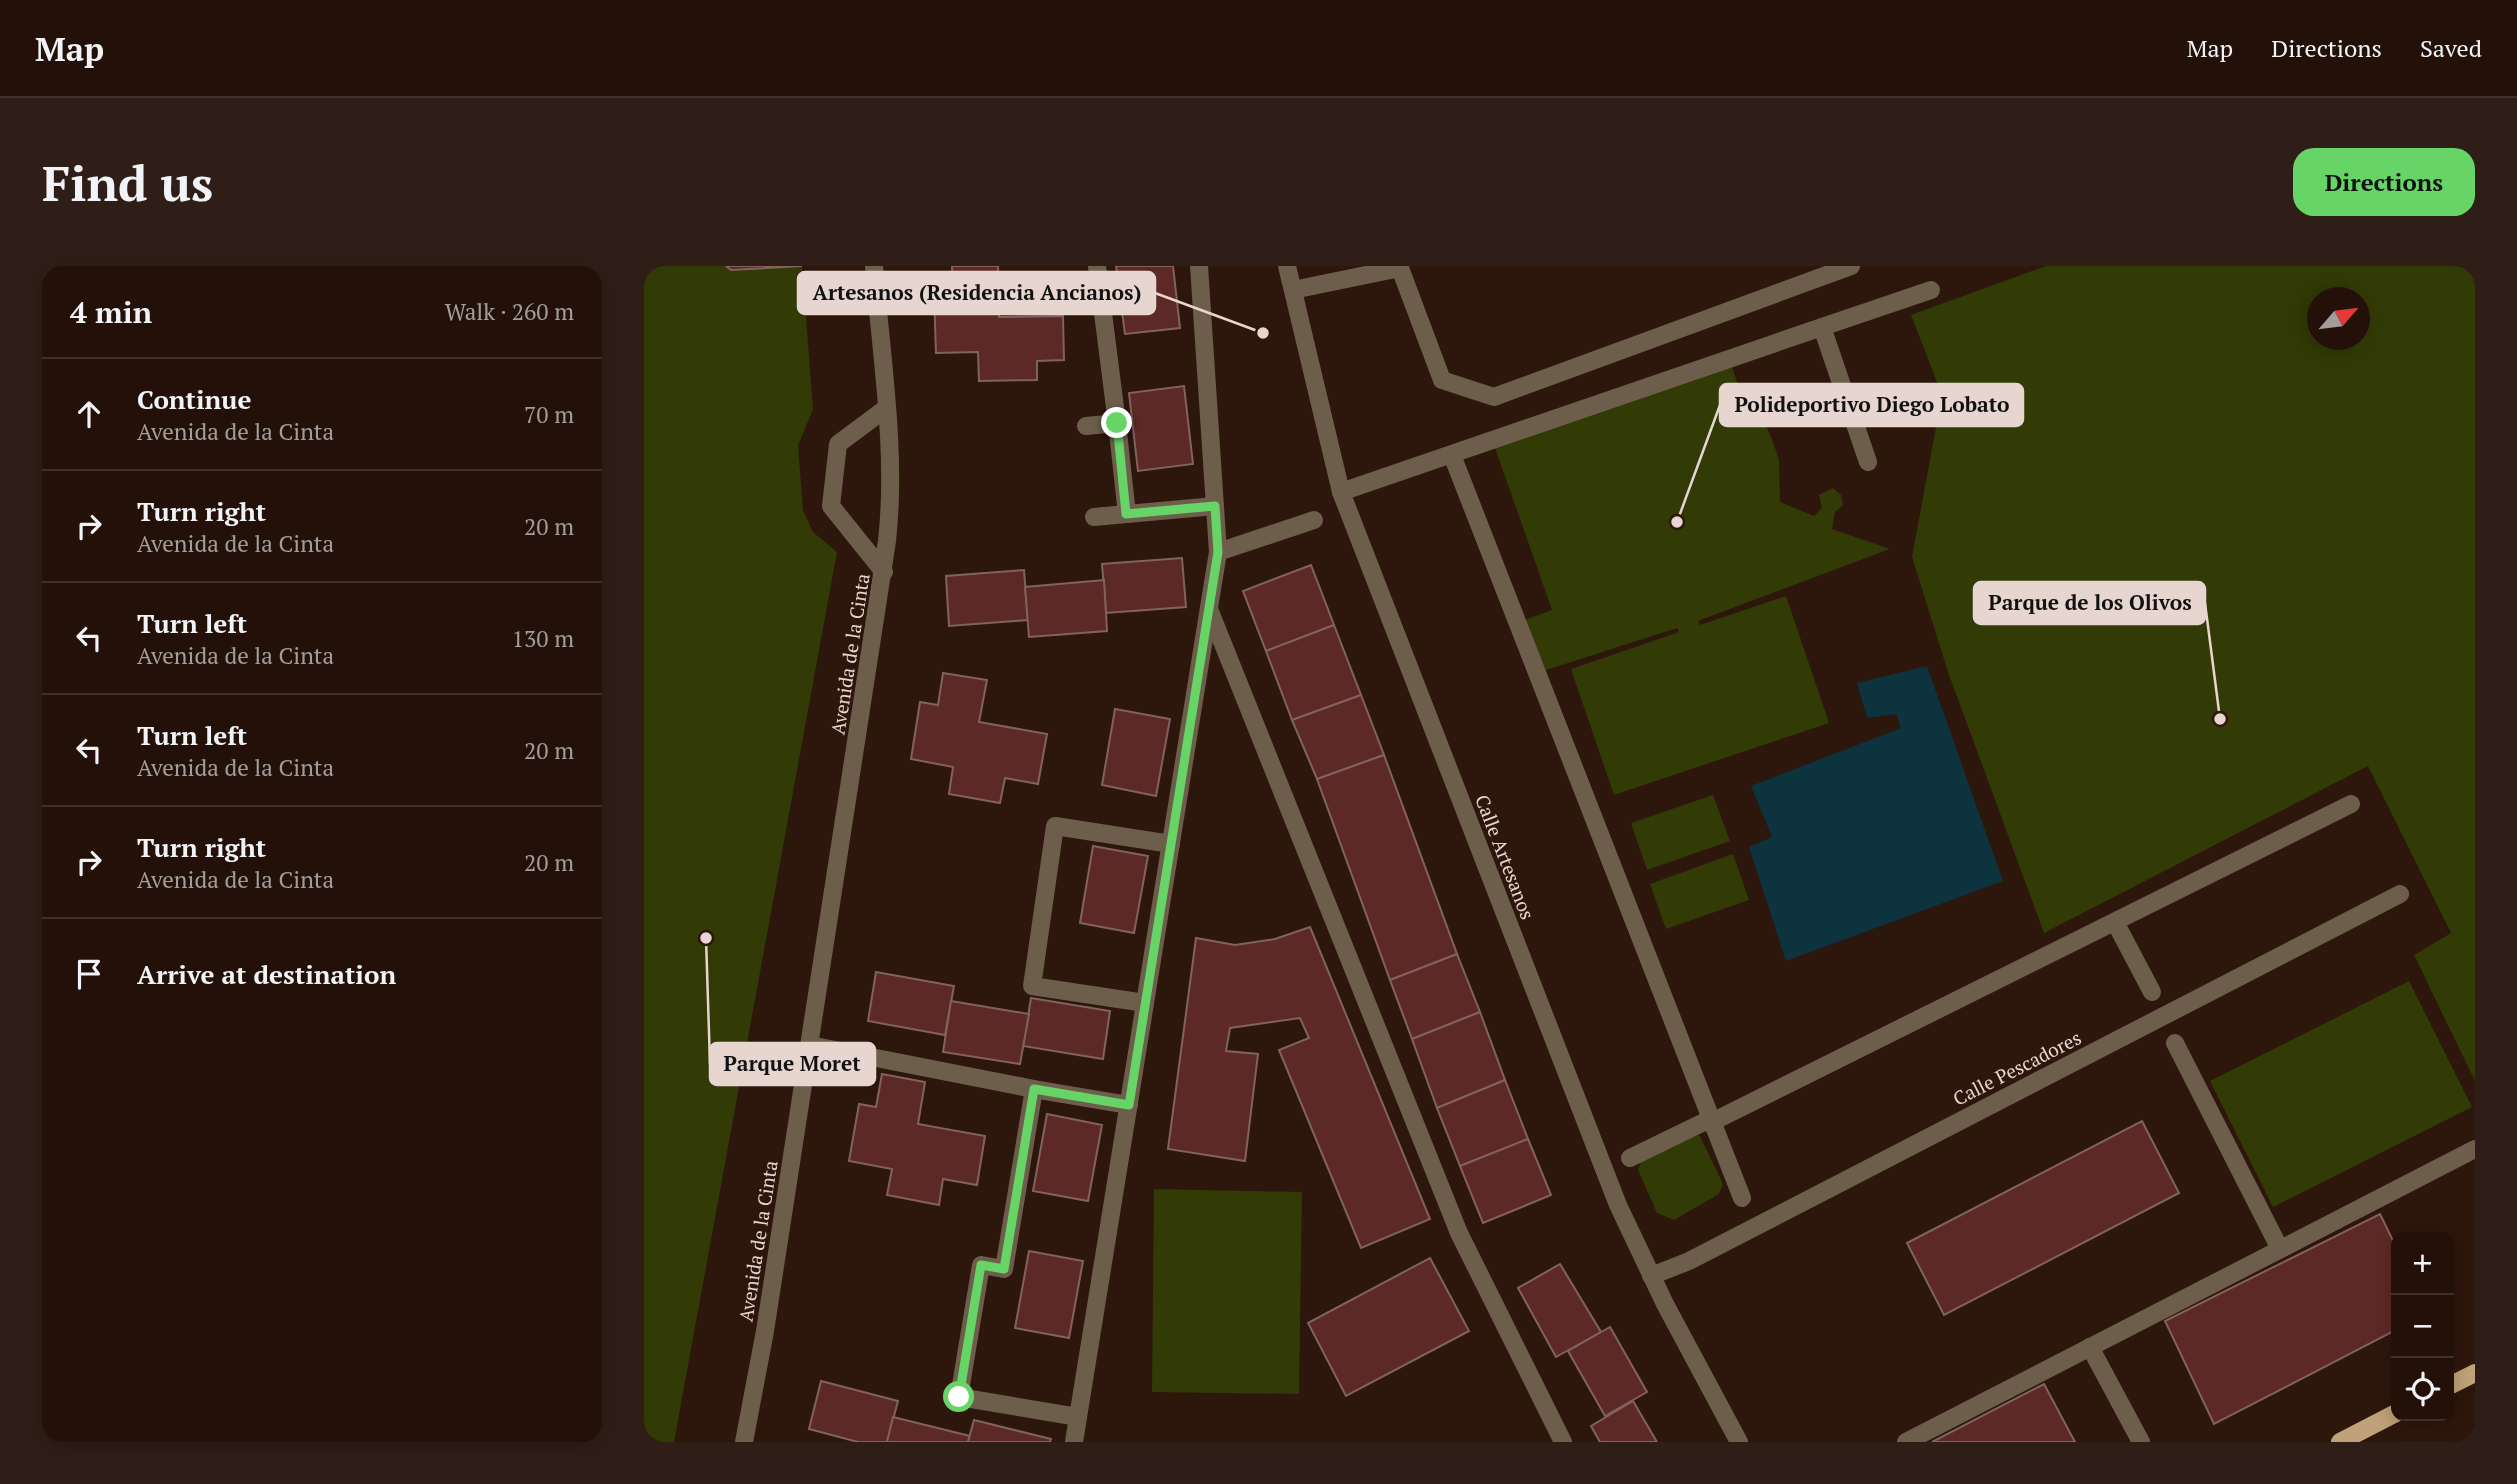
<!DOCTYPE html>
<meta charset="utf-8">
<style>
body{margin:0;font-family:"PT Serif",serif;background:#2e1e17;color:#f1f3f6}
.controls{position:absolute;right:21px;bottom:21px;display:grid;overflow:hidden;border-radius:14px;box-shadow:0 4px 18px #0003}
.controls button{width:63px;height:63px;display:grid;place-items:center;padding:0;border:0;border-bottom:2px solid #3f302a;background:#221009;color:#f1f3f6;font:35px sans-serif}
.compass{position:absolute;left:1663px;top:21px;width:63px;height:63px;border-radius:50%;background:#221009;box-shadow:0 4px 18px #0003;rotate:62deg}
.stop{position:absolute;width:21px;height:21px;margin:-16px;border:5px solid #66d466;border-radius:50%;background:#fff}
.stop.end{background:#66d466;border-color:#fff;box-shadow:0 2px 7px #0008}
.list{margin:0;padding:0;list-style:none}
h2{display:flex;justify-content:space-between;align-items:center;height:91px;margin:0;padding:0 28px;font-size:30px}
h2 small{font-size:23px;font-weight:400;color:#a29d9c}
.list li{display:grid;grid-template-columns:46px 1fr auto;gap:21px;align-items:center;box-sizing:border-box;height:112px;padding:0 28px;border-top:2px solid #3f302a}
.list b{display:block;font-size:26px;white-space:nowrap}
.list p{margin:0;font-size:23px;white-space:nowrap;color:#a29d9c}
.list em{font-size:23px;font-style:normal;color:#a29d9c}
.icon{flex:none;width:38px;height:38px;fill:none;stroke:currentColor;stroke-width:2;stroke-linecap:round;stroke-linejoin:round}
.map{position:relative;flex:none;width:1831px;height:1176px;overflow:hidden;border-radius:21px}
header{display:flex;align-items:center;gap:42px;box-sizing:border-box;height:98px;padding:0 35px;background:#221009;border-bottom:2px solid #3f302a}
header strong{font-size:33px}
nav{display:flex;gap:38px;margin-inline-start:auto;font-size:24px}
.intro{display:flex;align-items:center;justify-content:space-between;box-sizing:border-box;height:168px;padding:0 42px}
h1{margin:0;font-size:49px}
.button{padding:18px 32px;border-radius:21px;background:#66d466;color:#111;font-size:24px;font-weight:700}
main{display:flex;gap:42px;padding:0 42px}
aside{flex:1;background:#221009;border-radius:21px;box-shadow:0 4px 18px #0003}
.map>svg:first-child{display:block}
</style>
<header>
<strong>Map</strong>
<nav><a>Map</a><a>Directions</a><a>Saved</a></nav>
</header>
<div class="intro"><h1>Find us</h1><a class="button">Directions</a></div>
<main>
<aside>
<h2>4 min<small>Walk · 260 m</small></h2>
<ul class="list">
<li><svg class="icon" aria-label="ahead" viewBox="0 0 24 24"><path d="M12 20V5M6 11l6-6 6 6"/></svg><div><b>Continue</b><p>Avenida de la Cinta</p></div><em>70 m</em></li>
<li><svg class="icon" aria-label="right" viewBox="0 0 24 24"><path d="M7 20v-9h11M14 6l5 5-5 5"/></svg><div><b>Turn right</b><p>Avenida de la Cinta</p></div><em>20 m</em></li>
<li><svg class="icon" aria-label="left" viewBox="0 0 24 24"><path d="M17 20v-9H6M10 6l-5 5 5 5"/></svg><div><b>Turn left</b><p>Avenida de la Cinta</p></div><em>130 m</em></li>
<li><svg class="icon" aria-label="left" viewBox="0 0 24 24"><path d="M17 20v-9H6M10 6l-5 5 5 5"/></svg><div><b>Turn left</b><p>Avenida de la Cinta</p></div><em>20 m</em></li>
<li><svg class="icon" aria-label="right" viewBox="0 0 24 24"><path d="M7 20v-9h11M14 6l5 5-5 5"/></svg><div><b>Turn right</b><p>Avenida de la Cinta</p></div><em>20 m</em></li>
<li><svg class="icon" aria-label="arrive" viewBox="0 0 24 24"><path d="M6 21V4h12l-3 4 3 4H6"/></svg><div><b>Arrive at destination</b></div></li>
</ul>
</aside>
<div class="map">
<svg width="1831" height="1176" viewBox="0 0 1831 1176">
<rect width="100%" height="100%" fill="#2d160c"/>
<g fill="#323a05" fill-rule="evenodd">
<path d="M 0,0 L 158,0 L 169,143 L 154,179 L 159,244 L 169,266 L 193,286 L 30,1176 L 0,1176 Z"/>
<path d="M 1402,0 L 1831,0 L 1831,815 L 1770,689 L 1807,667 L 1724,500 L 1400,667 L 1304,406 L 1268,291 L 1298,129 L 1267,49 ZM 1674,32 L 1716,32 L 1716,74 L 1674,74 Z"/>
<path d="M 1087,98 L 1099,134 L 1120,155 L 1129,176 L 1135,194 L 1136,236 L 1170,250 L 1178,242 L 1175,229 L 1189,222 L 1197,229 L 1199,239 L 1191,246 L 1188,263 L 1246,283 L 1054,355 L 1056,359 L 1142,330 L 1185,457 L 970,529 L 927,403 L 1035,366 L 1033,362 L 896,406 L 875,356 L 908,344 L 850,179 Z"/>
<path d="M 1069,529 L 1086,575 L 1003,604 L 987,557 Z"/>
<path d="M 1089,588 L 1105,634 L 1022,663 L 1006,618 Z"/>
<path d="M 1765,715 L 1828,841 L 1629,941 L 1566,815 Z"/>
<path d="M 1045,866 L 1056,870 L 1079,918 L 1075,928 L 1030,954 L 1013,947 L 994,904 L 1000,888 Z"/>
<path d="M 510,923 L 658,926 L 655,1128 L 508,1126 Z"/>
</g>
<path fill="#0d333e" d="M 1283,400 L 1359,615 L 1142,695 L 1105,581 L 1128,571 L 1107,520 L 1257,462 L 1252,448 L 1223,452 L 1213,417 Z"/>
<g fill="#5d2926" stroke="#81625e" stroke-width="2">
<path d="M 82,0 L 158,0 L 87,4 Z"/>
<path d="M 308,0 L 354,0 L 355,51 L 419,50 L 420,94 L 393,95 L 393,114 L 335,115 L 334,86 L 292,87 L 290,28 L 309,28 Z"/>
<path d="M 472,0 L 529,0 L 536,62 L 481,68 Z"/>
<path d="M 540,120 L 549,198 L 494,205 L 485,127 Z"/>
<path d="M 538,292 L 542,341 L 462,347 L 458,298 Z"/>
<path d="M 667,299 L 690,359 L 622,385 L 599,325 Z"/>
<path d="M 380,304 L 384,354 L 305,360 L 302,310 Z"/>
<path d="M 460,314 L 463,365 L 385,371 L 381,321 Z"/>
<path d="M 690,359 L 717,429 L 648,454 L 622,385 Z"/>
<path d="M 299,407 L 343,414 L 335,456 L 403,468 L 394,518 L 361,512 L 356,537 L 305,528 L 309,501 L 267,493 L 276,436 L 294,439 Z"/>
<path d="M 717,429 L 740,489 L 673,513 L 648,454 Z"/>
<path d="M 471,443 L 526,453 L 512,530 L 458,519 Z"/>
<path d="M 740,489 L 813,688 L 746,714 L 673,513 Z"/>
<path d="M 449,580 L 504,590 L 490,667 L 436,657 Z"/>
<path d="M 666,661 L 786,953 L 717,982 L 635,784 L 665,772 L 656,752 L 586,762 L 582,785 L 614,788 L 601,895 L 524,883 L 552,672 L 591,679 L 631,673 Z"/>
<path d="M 813,688 L 836,746 L 768,773 L 746,714 Z"/>
<path d="M 232,706 L 310,720 L 301,769 L 224,755 Z"/>
<path d="M 387,732 L 466,745 L 459,793 L 379,780 Z"/>
<path d="M 307,735 L 385,748 L 376,798 L 299,786 Z"/>
<path d="M 836,746 L 861,814 L 793,842 L 768,773 Z"/>
<path d="M 238,808 L 281,816 L 274,858 L 341,870 L 333,919 L 299,913 L 295,939 L 243,929 L 248,903 L 205,895 L 215,838 L 232,841 Z"/>
<path d="M 861,814 L 884,873 L 816,900 L 793,842 Z"/>
<path d="M 403,848 L 458,859 L 444,935 L 389,925 Z"/>
<path d="M 1498,855 L 1535,927 L 1300,1049 L 1263,977 Z"/>
<path d="M 884,873 L 907,929 L 839,957 L 816,900 Z"/>
<path d="M 1736,948 L 1752,981 L 1752,1064 L 1570,1158 L 1521,1055 Z"/>
<path d="M 385,985 L 439,995 L 425,1072 L 371,1062 Z"/>
<path d="M 786,992 L 825,1065 L 702,1130 L 664,1057 Z"/>
<path d="M 916,998 L 957,1066 L 912,1091 L 874,1022 Z"/>
<path d="M 966,1061 L 1003,1126 L 961,1150 L 924,1085 Z"/>
<path d="M 177,1115 L 254,1135 L 243,1176 L 214,1176 L 165,1163 Z"/>
<path d="M 1400,1118 L 1431,1176 L 1288,1176 Z"/>
<path d="M 989,1135 L 1013,1176 L 956,1176 L 947,1160 Z"/>
<path d="M 249,1151 L 326,1170 L 324,1176 L 243,1176 Z"/>
<path d="M 330,1154 L 407,1173 L 406,1176 L 324,1176 Z"/>
</g>
<g fill="none" stroke-linecap="round" stroke-linejoin="round">
<g stroke="#6d5e4c" stroke-width="18">
<path d="M 453,0 L 473,157"/>
<path d="M 643,0 L 697,226 L 974,939 L 1021,1038 L 1095,1176"/>
<path d="M 649,24 L 756,2 L 798,114 L 850,131 L 1207,0"/>
<path d="M 1178,61 L 1287,24"/>
<path d="M 442,160 L 473,157 L 483,248"/>
<path d="M 808,189 L 1098,932"/>
<path d="M 697,226 L 1178,61 L 1224,196"/>
<path d="M 450,251 L 571,240"/>
<path d="M 574,286 L 670,254"/>
<path d="M 240,306 L 187,240 L 194,178 L 241,143"/>
<path d="M 565,343 L 815,967 L 919,1176"/>
<path d="M 1471,656 L 1508,726"/>
<path d="M 501,737 L 388,720 L 411,560 L 527,578"/>
<path d="M 1531,777 L 1636,983"/>
<path d="M 166,779 L 390,823"/>
<path d="M 986,892 L 1060,856 L 1066,857 L 1707,538"/>
<path d="M 1007,1010 L 1045,995 L 1756,628"/>
<path d="M 1446,1081 L 1497,1176"/>
<path d="M 434,1151 L 315,1131 L 337,999 L 360,1003 L 390,823 L 485,839"/>
<path d="M 100,1176 L 121,1065 L 243,275 C 253,185 237,90 230,0"/>
<path d="M 430,1176 L 574,286 L 555,0"/>
<path d="M 1262,1176 L 1831,883"/>
</g>
<g stroke="#c0a179" stroke-width="18">
<path d="M 1805,1120 L 1831,1107"/>
<path d="M 1696,1176 L 1752,1147"/>
</g>
</g>
<g fill="none" stroke-linecap="round" stroke-linejoin="round">
<path stroke="#66d466" stroke-width="9" d="M 315,1131 L 337,999 L 360,1003 L 390,823 L 485,839 L 574,286 L 571,240 L 482,248 L 473,157"/>
</g>
<g text-anchor="middle" stroke-width="6" stroke-linejoin="round" paint-order="stroke">
<g font-size="19" fill="#e7d6d0" stroke="#2d160c">
<text transform="translate(206 388) rotate(-81)" y="7">Avenida de la Cinta</text>
<text transform="translate(861 591) rotate(69)" y="7">Calle Artesanos</text>
<text transform="translate(1373 802) rotate(-27)" y="7">Calle Pescadores</text>
<text transform="translate(114 975) rotate(-81)" y="7">Avenida de la Cinta</text>
</g>
</g>
<path fill="none" stroke="#e7d6d0" stroke-width="2.5" d="M619 67L511 27M1033 256L1076 139M1576 453L1561 337M62 672L66 798"/>
<g fill="#e7d6d0" stroke="#2d160c" stroke-width="2.5">
<circle cx="619" cy="67" r="7"/>
<circle cx="1033" cy="256" r="7"/>
<circle cx="1576" cy="453" r="7"/>
<circle cx="62" cy="672" r="7"/>
</g>
<g fill="#e7d6d0" stroke="#e7d6d0" stroke-width="2.5">
<rect x="154" y="6" width="357" height="42" rx="7"/>
<rect x="1076" y="118" width="303" height="42" rx="7"/>
<rect x="1330" y="316" width="231" height="42" rx="7"/>
<rect x="66" y="777" width="165" height="42" rx="7"/>
</g>
<g font-size="21" text-anchor="middle" font-weight="bold" fill="#111">
<text x="333" y="34">Artesanos (Residencia Ancianos)</text>
<text x="1228" y="146">Polideportivo Diego Lobato</text>
<text x="1446" y="344">Parque de los Olivos</text>
<text x="148" y="805">Parque Moret</text>
</g>
</svg>
<div class="controls">
<button>+</button>
<button>−</button>
<button><svg class="icon" aria-label="locate" viewBox="0 0 24 24"><circle cx="12" cy="12" r="6"/><path d="M12 2v4M12 18v4M2 12h4M18 12h4"/></svg></button>
</div>
<svg class="compass" viewBox="-18 -18 36 36"><path d="M0-13l5 13h-10z" fill="#e53935"/><path d="M0 13l5-13h-10z" fill="#a29d9c"/></svg>
<div class="stop" style="left:315px;top:1131px"></div>
<div class="stop end" style="left:473px;top:157px"></div>
</div>
</main>
